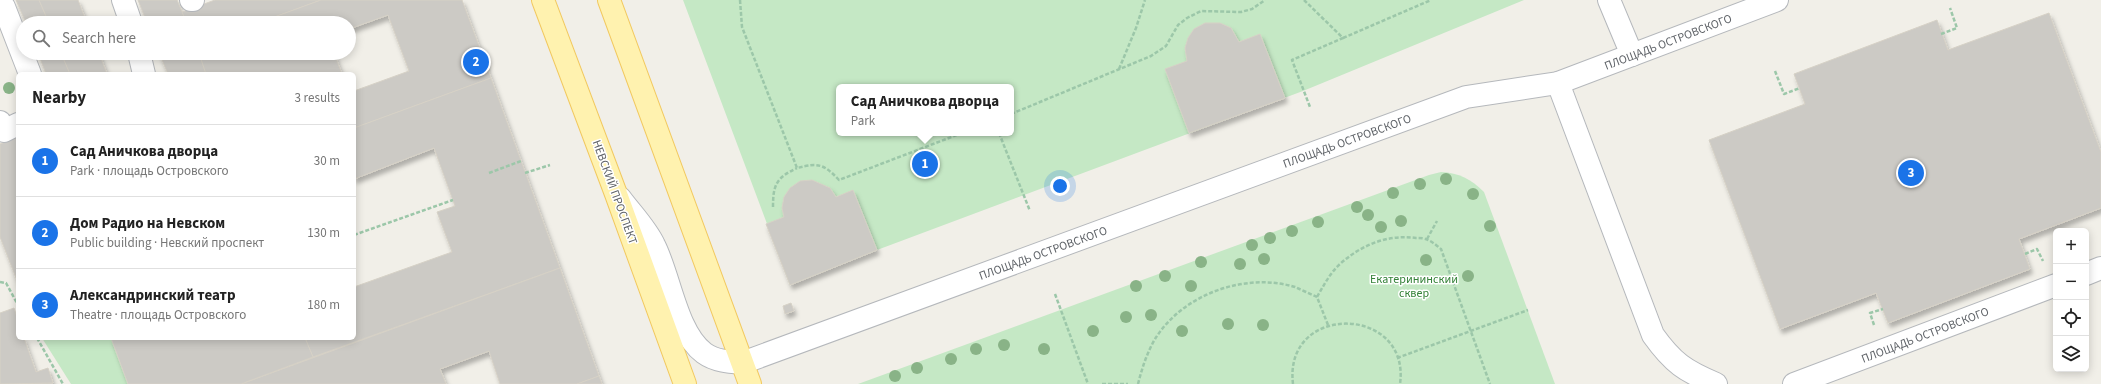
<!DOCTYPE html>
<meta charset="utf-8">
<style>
body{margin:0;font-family:"Source Sans 3",sans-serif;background:#f6f6f6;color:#222}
.controls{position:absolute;right:12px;bottom:12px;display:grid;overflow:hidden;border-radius:6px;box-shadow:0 2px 10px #0003}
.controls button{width:36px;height:36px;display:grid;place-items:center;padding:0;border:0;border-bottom:1px solid #e0e0e0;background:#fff;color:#222;font:20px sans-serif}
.you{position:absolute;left:1060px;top:186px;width:14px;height:14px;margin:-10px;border:3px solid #fff;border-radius:50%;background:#1a73e8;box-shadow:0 0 0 6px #1a73e833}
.badge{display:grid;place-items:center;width:26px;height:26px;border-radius:50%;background:#1a73e8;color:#fff;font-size:13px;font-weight:700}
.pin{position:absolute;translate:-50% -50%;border:2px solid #fff;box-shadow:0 1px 4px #0006}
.popup{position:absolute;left:836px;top:84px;width:178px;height:52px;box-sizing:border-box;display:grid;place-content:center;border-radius:6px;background:#fff;filter:drop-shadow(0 1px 3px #0005);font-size:13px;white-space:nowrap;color:#767676}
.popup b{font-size:15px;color:#222}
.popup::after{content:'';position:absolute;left:50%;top:100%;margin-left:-8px;border:8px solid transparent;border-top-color:#fff}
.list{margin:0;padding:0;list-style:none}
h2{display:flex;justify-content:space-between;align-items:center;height:52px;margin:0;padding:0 16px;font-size:17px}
h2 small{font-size:13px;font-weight:400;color:#767676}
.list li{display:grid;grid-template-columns:26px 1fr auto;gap:12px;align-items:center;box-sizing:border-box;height:72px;padding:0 16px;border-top:1px solid #e0e0e0}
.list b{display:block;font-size:15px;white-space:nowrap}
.list p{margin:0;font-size:13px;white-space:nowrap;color:#767676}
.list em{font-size:13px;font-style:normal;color:#767676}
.icon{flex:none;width:22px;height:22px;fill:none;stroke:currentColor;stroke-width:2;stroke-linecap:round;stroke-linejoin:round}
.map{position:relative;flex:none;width:2101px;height:384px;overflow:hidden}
.search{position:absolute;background:#fff;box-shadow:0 2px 10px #0003;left:16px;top:16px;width:340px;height:44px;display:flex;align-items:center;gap:10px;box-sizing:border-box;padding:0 14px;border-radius:22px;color:#767676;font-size:15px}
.panel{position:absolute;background:#fff;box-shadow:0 2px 10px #0003;left:16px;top:72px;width:340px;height:268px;border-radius:6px}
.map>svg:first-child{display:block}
</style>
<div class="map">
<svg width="2101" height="384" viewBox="0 0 2101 384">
<defs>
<filter id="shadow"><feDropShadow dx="2.5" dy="4.5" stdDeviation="2" flood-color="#0004"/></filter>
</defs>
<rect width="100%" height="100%" fill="#f1efe8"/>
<g fill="#c5e8c5" fill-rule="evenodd">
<path d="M 683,0 L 1524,0 L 1303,91 L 877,250 L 790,285 ZM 839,87 L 1011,87 L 1011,133 L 839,133 Z"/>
<path d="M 1441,172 C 1459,173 1471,179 1484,192 L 1555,384 L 858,384 L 1429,175 Z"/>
<path d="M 42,338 L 111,338 L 128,384 L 71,384 Z"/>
</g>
<g fill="#cccac5" stroke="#d6d1c6" filter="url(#shadow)">
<path d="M 16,0 L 39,0 L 49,23 L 26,23 Z"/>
<path d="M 39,0 L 78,0 L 87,23 L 49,23 Z"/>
<path d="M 138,0 L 177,0 L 187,23 L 147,23 Z"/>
<path d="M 215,0 L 321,0 L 258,23 L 187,23 L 182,12 Z"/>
<path d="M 321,0 L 462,0 L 491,78 L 354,128 L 354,91 L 409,71 L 388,15 L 349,29 L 349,23 L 258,23 Z"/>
<path d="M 2049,13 L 2101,152 L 2101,208 L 2019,239 L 2030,269 L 1888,323 L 1876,293 L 1780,329 L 1709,140 L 1805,104 L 1794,74 L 1937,20 L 1948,50 Z"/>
<path d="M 1205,23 L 1220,23 L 1231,28 L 1239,42 L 1260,34 L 1285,98 L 1189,133 L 1165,69 L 1187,61 L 1185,48 L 1188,38 L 1194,29 Z"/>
<path d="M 38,53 L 61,53 L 70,74 L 46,74 Z"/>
<path d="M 61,53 L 99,53 L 107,74 L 70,74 Z"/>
<path d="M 159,53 L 199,53 L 206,74 L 168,74 Z"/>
<path d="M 199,53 L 334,53 L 342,74 L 206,74 Z"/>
<path d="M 491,78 L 560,268 L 313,357 L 305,338 L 354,338 L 354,287 L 452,252 L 437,212 L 455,206 L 434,148 L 354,179 L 354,128 Z"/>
<path d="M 18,137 L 18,283 L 0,237 L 0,144 Z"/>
<path d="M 812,180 L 830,188 L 836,197 L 853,190 L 877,250 L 790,285 L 766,224 L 784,217 L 782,208 L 784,197 L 790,188 L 800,181 Z"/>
<path d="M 560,268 L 599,376 L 577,384 L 500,384 L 489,351 L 440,369 L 446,384 L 241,384 Z"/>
<path d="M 791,303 L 794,311 L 785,314 L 783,306 Z"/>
<path d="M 14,308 L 18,320 L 18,338 L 24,338 L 36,372 L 48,368 L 53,383 L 0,384 L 0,313 Z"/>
<path d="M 111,338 L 305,338 L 313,357 L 241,384 L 128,384 Z"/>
<path d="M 599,376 L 602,384 L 577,384 Z"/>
</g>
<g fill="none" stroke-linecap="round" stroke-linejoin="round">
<defs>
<g id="minor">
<path d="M 123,0 L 131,23"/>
<path d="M 191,0 L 193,0"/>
<path d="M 1609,0 L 1632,55"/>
<path d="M 0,9 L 4,7 L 30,74"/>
<path d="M 139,53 L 144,74"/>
<path d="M 1558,83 L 1653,335 C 1673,363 1685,371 1716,384"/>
<path d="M 0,122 L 4,131 L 18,124"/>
<path d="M 620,198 C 631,213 646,228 654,245 C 670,276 676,332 704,353 C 715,361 729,362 742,363 L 1466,97 L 1558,83 L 1777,0"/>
<path d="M 2086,274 L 2101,268"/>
<path d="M 1794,384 L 2056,285"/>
</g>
<g id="major">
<path d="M 543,0 L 616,194 L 685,384"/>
<path d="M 609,0 L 750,384"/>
</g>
</defs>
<use href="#minor" stroke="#b5b8bc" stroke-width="24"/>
<use href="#major" stroke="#f2c960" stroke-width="24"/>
<g stroke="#9cc7a9" stroke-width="2.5" stroke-dasharray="4 2" stroke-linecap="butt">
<path d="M 740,0 L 742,27 L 797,168 C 818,163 823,163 839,180 L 962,133"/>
<path d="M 1304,0 L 1343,38 L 1292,60 L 1310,107"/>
<path d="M 1941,34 L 1957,28 L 1950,8"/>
<path d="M 1343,38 L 1431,0"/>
<path d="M 1119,69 L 1136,28 L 1145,0"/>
<path d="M 1775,71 L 1784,94 L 1800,88"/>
<path d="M 1011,114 L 1151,56 L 1166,46 L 1178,25 L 1187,18 L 1201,11 L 1241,12 L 1252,9 L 1265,0"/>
<path d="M 999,133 L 1030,211"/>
<path d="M 489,173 L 521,161"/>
<path d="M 525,173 L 550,165"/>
<path d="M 773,207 C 773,185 776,178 797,168"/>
<path d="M 354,235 L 453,200"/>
<path d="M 1427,239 L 1437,221"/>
<path d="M 2025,254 L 2037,249 L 2043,261"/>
<path d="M 0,282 L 6,283 L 18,305"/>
<path d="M 1055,294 L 1088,384"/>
<path d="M 1317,297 C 1324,285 1330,273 1340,264 C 1361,245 1388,234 1416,238 C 1420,238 1425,238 1428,240 C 1433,242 1437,246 1441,249 L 1490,384"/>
<path d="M 1874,325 L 1870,313 L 1883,309"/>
<path d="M 37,338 L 63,384"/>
<path d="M 1397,358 L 1528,310"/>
<path d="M 1102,384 L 1128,384"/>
<path d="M 1138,384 C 1142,368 1147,353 1155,339 C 1183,294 1245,272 1295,287 C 1302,290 1310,294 1317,297 L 1328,325"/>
<path d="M 1293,384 C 1283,302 1411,305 1400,384"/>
</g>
<use href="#minor" stroke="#fff" stroke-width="22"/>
<use href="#major" stroke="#fff2af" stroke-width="22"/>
</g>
<g fill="#89b387">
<circle cx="9" cy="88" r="6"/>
<circle cx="1446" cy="179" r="6"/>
<circle cx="1420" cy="184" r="6"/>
<circle cx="1393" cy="193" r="6"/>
<circle cx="1473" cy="194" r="6"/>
<circle cx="1357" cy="207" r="6"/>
<circle cx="1368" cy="215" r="6"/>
<circle cx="1401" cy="221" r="6"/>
<circle cx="1318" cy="222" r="6"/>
<circle cx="1490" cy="226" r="6"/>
<circle cx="1381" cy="227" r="6"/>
<circle cx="1292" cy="231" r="6"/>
<circle cx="1270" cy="238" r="6"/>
<circle cx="1252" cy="245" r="6"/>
<circle cx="1264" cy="259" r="6"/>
<circle cx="1426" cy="260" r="6"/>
<circle cx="1201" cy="262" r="6"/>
<circle cx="1240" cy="264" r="6"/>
<circle cx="1165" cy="276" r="6"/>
<circle cx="1468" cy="276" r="6"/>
<circle cx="1136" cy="286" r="6"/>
<circle cx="1191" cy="286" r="6"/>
<circle cx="1151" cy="315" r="6"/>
<circle cx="1126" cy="317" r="6"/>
<circle cx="1228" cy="324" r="6"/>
<circle cx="1263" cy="325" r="6"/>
<circle cx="1093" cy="331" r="6"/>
<circle cx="1182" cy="331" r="6"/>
<circle cx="1004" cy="345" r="6"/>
<circle cx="976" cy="349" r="6"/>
<circle cx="1044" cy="349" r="6"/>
<circle cx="951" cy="359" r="6"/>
<circle cx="917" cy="368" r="6"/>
<circle cx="895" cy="376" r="6"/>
</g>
<g text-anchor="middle" stroke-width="3" stroke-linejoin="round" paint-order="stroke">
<g font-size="12" fill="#5f6368" stroke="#fff">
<text transform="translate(1668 42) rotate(-21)" y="4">ПЛОЩАДЬ ОСТРОВСКОГО</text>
<text transform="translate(1347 141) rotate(-20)" y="4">ПЛОЩАДЬ ОСТРОВСКОГО</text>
<text transform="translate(615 192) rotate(70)" y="4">НЕВСКИЙ ПРОСПЕКТ</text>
<text transform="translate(1043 253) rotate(-20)" y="4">ПЛОЩАДЬ ОСТРОВСКОГО</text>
<text transform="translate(1925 335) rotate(-21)" y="4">ПЛОЩАДЬ ОСТРОВСКОГО</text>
</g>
<g font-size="12" fill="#348238" stroke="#fff">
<text x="1414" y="283">Екатерининский<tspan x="1414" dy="14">сквер</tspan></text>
</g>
</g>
</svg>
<div class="controls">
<button>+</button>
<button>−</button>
<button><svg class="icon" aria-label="locate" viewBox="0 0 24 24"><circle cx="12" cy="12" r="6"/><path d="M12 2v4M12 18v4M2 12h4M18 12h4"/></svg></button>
<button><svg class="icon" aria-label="layers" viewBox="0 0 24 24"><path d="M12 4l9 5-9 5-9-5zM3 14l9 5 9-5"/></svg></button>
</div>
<div class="you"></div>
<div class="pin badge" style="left:925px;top:164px">1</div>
<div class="popup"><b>Сад Аничкова дворца</b>Park</div>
<div class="pin badge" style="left:476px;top:62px">2</div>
<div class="pin badge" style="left:1911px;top:173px">3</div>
<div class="search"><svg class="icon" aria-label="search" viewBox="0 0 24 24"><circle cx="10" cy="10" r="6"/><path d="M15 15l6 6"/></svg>Search here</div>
<section class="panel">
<h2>Nearby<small>3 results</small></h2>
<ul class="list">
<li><span class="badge">1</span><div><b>Сад Аничкова дворца</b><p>Park · площадь Островского</p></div><em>30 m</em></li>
<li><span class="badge">2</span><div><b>Дом Радио на Невском</b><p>Public building · Невский проспект</p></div><em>130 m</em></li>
<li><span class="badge">3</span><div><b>Александринский театр</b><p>Theatre · площадь Островского</p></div><em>180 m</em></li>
</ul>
</section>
</div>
